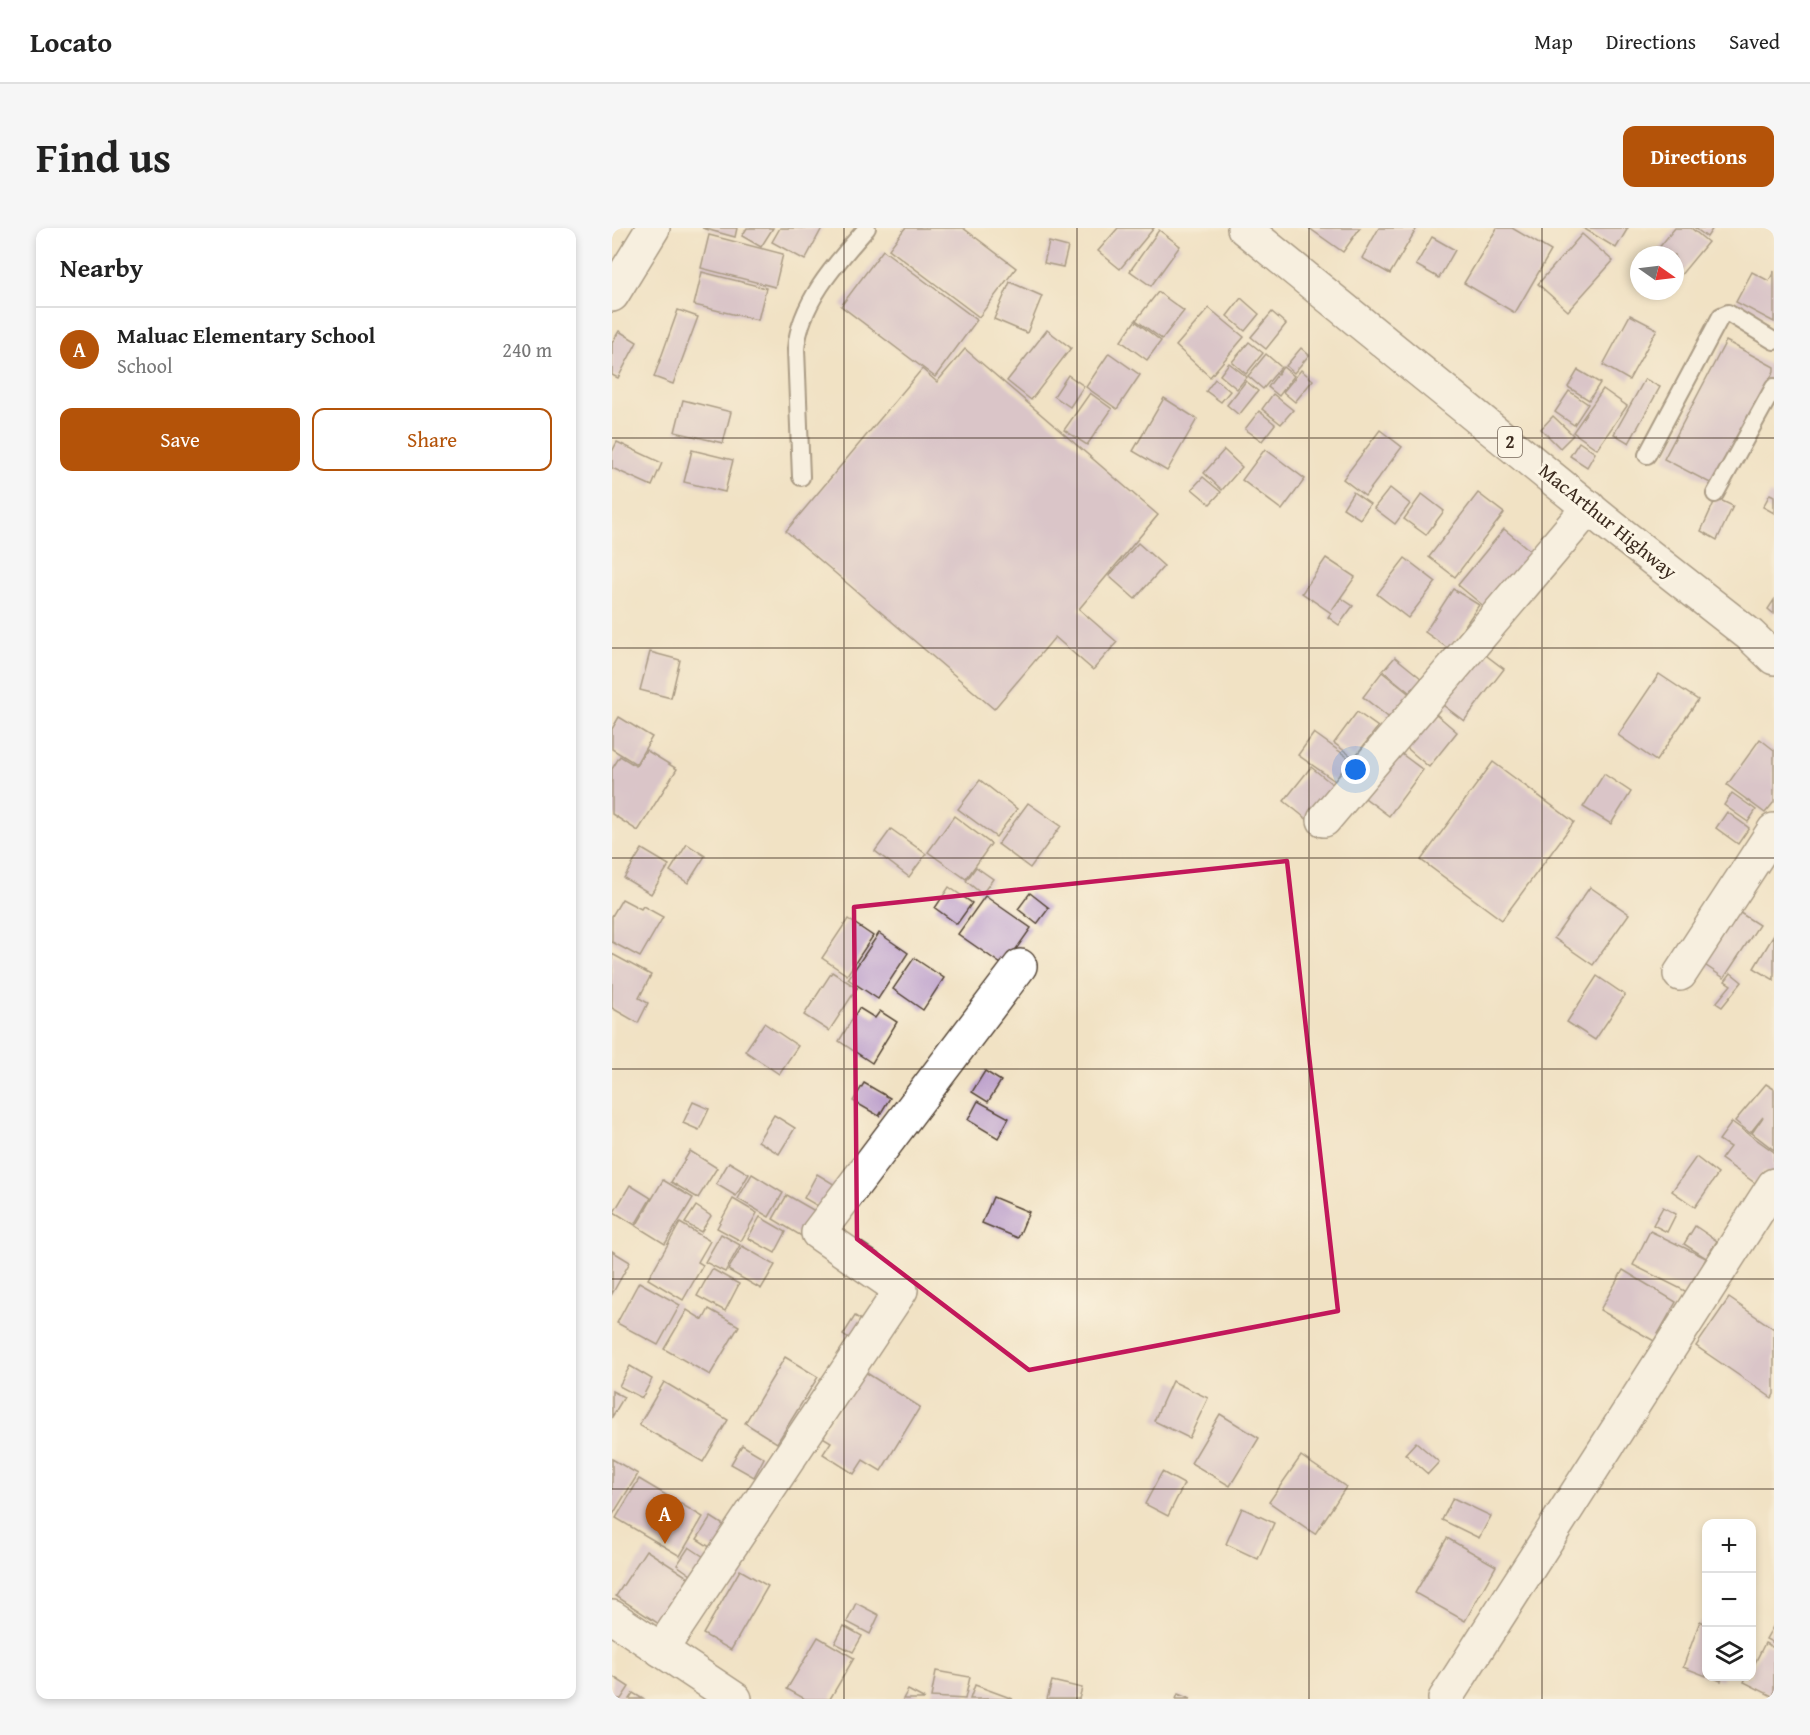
<!DOCTYPE html>
<meta charset="utf-8">
<style>
body{margin:0;font-family:"Gentium Book Plus",serif;background:#f6f6f6;color:#222}
.controls{position:absolute;right:18px;bottom:18px;display:grid;overflow:hidden;border-radius:12px;box-shadow:0 3px 9px #0003}
.controls button{width:54px;height:54px;display:grid;place-items:center;padding:0;border:0;border-bottom:2px solid #e0e0e0;background:#fff;color:#222;font:30px sans-serif}
.compass{position:absolute;left:1018px;top:18px;width:54px;height:54px;border-radius:50%;background:#fff;box-shadow:0 3px 9px #0003;rotate:104deg}
.you{position:absolute;left:744px;top:542px;width:21px;height:21px;margin:-15px;border:4px solid #fff;border-radius:50%;background:#1a73e8;box-shadow:0 0 0 9px #1a73e833}
.badge{display:grid;place-items:center;width:39px;height:39px;border-radius:50%;background:#b45309;color:#fff;font-size:20px;font-weight:700}
.pin{position:absolute;translate:-50% -50px;filter:drop-shadow(0 2px 3px #0008)}
.pin::after{content:'';position:absolute;top:32px;width:21px;height:18px;background:inherit;clip-path:polygon(0 0,100% 0,50% 100%)}
.list{margin:0;padding:0;list-style:none}
h2{display:flex;justify-content:space-between;align-items:center;height:78px;margin:0;padding:0 24px;font-size:26px}
h2 small{font-size:20px;font-weight:400;color:#767676}
.list li{display:grid;grid-template-columns:39px 1fr auto;gap:18px;align-items:center;box-sizing:border-box;height:84px;padding:0 24px;border-top:2px solid #e0e0e0}
.list b{display:block;font-size:22px;white-space:nowrap}
.list p{margin:0;font-size:20px;white-space:nowrap;color:#767676}
.list em{font-size:20px;font-style:normal;color:#767676}
.actions{display:flex;gap:12px;padding:18px 24px}
.actions a{flex:1;padding:14px 0;border:2px solid #b45309;border-radius:12px;text-align:center;font-size:21px;color:#b45309}
.actions .main{background:#b45309;color:#fff}
.icon{flex:none;width:33px;height:33px;fill:none;stroke:currentColor;stroke-width:2;stroke-linecap:round;stroke-linejoin:round}
.map{position:relative;flex:none;width:1162px;height:1471px;overflow:hidden;border-radius:12px}
header{display:flex;align-items:center;gap:36px;box-sizing:border-box;height:84px;padding:0 30px;background:#fff;border-bottom:2px solid #e0e0e0}
header strong{font-size:28px}
nav{display:flex;gap:33px;margin-inline-start:auto;font-size:21px}
.intro{display:flex;align-items:center;justify-content:space-between;box-sizing:border-box;height:144px;padding:0 36px}
h1{margin:0;font-size:42px}
.button{padding:15px 27px;border-radius:12px;background:#b45309;color:#fff;font-size:21px;font-weight:700}
main{display:flex;gap:36px;padding:0 36px}
aside{flex:1;background:#fff;border-radius:12px;box-shadow:0 3px 9px #0003}
.map>svg:first-child{display:block}
</style>
<header>
<strong>Locato</strong>
<nav><a>Map</a><a>Directions</a><a>Saved</a></nav>
</header>
<div class="intro"><h1>Find us</h1><a class="button">Directions</a></div>
<main>
<aside>
<h2>Nearby<small></small></h2>
<ul class="list">
<li><span class="badge">A</span><div><b>Maluac Elementary School</b><p>School</p></div><em>240 m</em></li>
</ul>
<div class="actions"><a class="main">Save</a><a>Share</a></div>
</aside>
<div class="map">
<svg width="1162" height="1471" viewBox="0 0 1162 1471">
<rect width="100%" height="100%" fill="#fcf5e5"/>
<filter id="ink" filterUnits="userSpaceOnUse"><feTurbulence type="fractalNoise" baseFrequency=".0167" numOctaves="2"/><feDisplacementMap in="SourceGraphic" scale="12" xChannelSelector="R" yChannelSelector="G"/><feConvolveMatrix kernelMatrix="1 2 1 2 8 2 1 2 1" color-interpolation-filters="sRGB"/></filter>
<filter id="wash" filterUnits="userSpaceOnUse"><feTurbulence type="fractalNoise" baseFrequency=".008" numOctaves="4" result="noise"/><feDisplacementMap in="SourceGraphic" scale="24" xChannelSelector="R" yChannelSelector="G"/><feGaussianBlur stdDeviation="1.35" result="paint"/><feColorMatrix in="noise" values="0 0 0 0 0 0 0 0 0 0 0 0 0 0 0 0 0 1.4 0 .05"/><feComposite in="paint" operator="in"/></filter>
<g filter="url(#wash)">
<rect width="100%" height="100%" fill="#f1e2c4"/>
<g id="blocks">
<g fill="#bea2cd">
<path d="M 90,0 L 125,0 L 123,9 Z"/>
<path d="M 135,0 L 161,0 L 149,19 L 130,8 Z"/>
<path d="M 168,0 L 210,0 L 193,32 L 160,14 Z"/>
<path d="M 293,0 L 351,0 L 404,40 L 367,89 L 277,21 Z"/>
<path d="M 506,0 L 542,0 L 508,41 L 486,23 Z"/>
<path d="M 697,0 L 748,0 L 731,24 Z"/>
<path d="M 767,0 L 805,0 L 778,46 L 750,30 Z"/>
<path d="M 885,0 L 900,0 L 939,23 L 903,85 L 852,55 Z"/>
<path d="M 971,0 L 1016,0 L 1004,20 Z"/>
<path d="M 1063,0 L 1079,0 L 1096,14 L 1063,54 L 1063,27 L 1041,27 Z"/>
<path d="M 1083,0 L 1101,0 L 1095,9 Z"/>
<path d="M 547,2 L 568,18 L 539,58 L 518,43 Z"/>
<path d="M 970,6 L 1001,33 L 956,83 L 926,56 Z"/>
<path d="M 97,7 L 171,26 L 163,59 L 89,40 Z"/>
<path d="M 820,9 L 843,22 L 827,50 L 804,37 Z"/>
<path d="M 437,14 L 456,19 L 451,39 L 432,35 Z"/>
<path d="M 271,22 L 365,92 L 323,149 L 229,78 Z"/>
<path d="M 1162,43 L 1162,94 L 1124,74 L 1140,44 L 1157,53 Z"/>
<path d="M 90,44 L 154,60 L 146,92 L 82,77 Z"/>
<path d="M 398,54 L 430,68 L 415,105 L 382,91 Z"/>
<path d="M 546,64 L 572,83 L 550,111 L 524,92 Z"/>
<path d="M 629,70 L 647,86 L 633,103 L 615,88 Z"/>
<path d="M 597,80 L 632,109 L 598,149 L 564,118 Z"/>
<path d="M 66,82 L 86,89 L 61,156 L 42,149 Z"/>
<path d="M 660,84 L 674,96 L 654,121 L 639,109 Z"/>
<path d="M 1018,87 L 1045,101 L 1017,152 L 991,137 Z"/>
<path d="M 523,93 L 549,113 L 535,132 L 509,113 Z"/>
<path d="M 435,102 L 459,120 L 419,172 L 395,153 Z"/>
<path d="M 7,103 L 25,114 L 6,150 L 0,147 L 0,115 Z"/>
<path d="M 1114,113 L 1162,139 L 1162,143 L 1102,257 L 1052,231 Z"/>
<path d="M 637,114 L 651,125 L 634,146 L 620,134 Z"/>
<path d="M 689,120 L 697,127 L 682,145 L 674,138 Z"/>
<path d="M 353,121 L 546,287 L 467,381 L 505,414 L 481,442 L 443,409 L 382,481 L 174,303 L 310,141 L 325,154 Z"/>
<path d="M 497,125 L 528,147 L 505,181 L 474,159 Z"/>
<path d="M 654,126 L 669,139 L 651,161 L 636,148 Z"/>
<path d="M 617,135 L 635,149 L 625,161 L 608,147 Z"/>
<path d="M 671,139 L 682,148 L 667,168 L 656,159 Z"/>
<path d="M 689,142 L 701,152 L 683,174 L 671,164 Z"/>
<path d="M 966,142 L 988,155 L 977,172 L 956,159 Z"/>
<path d="M 456,147 L 472,158 L 458,179 L 442,168 Z"/>
<path d="M 603,151 L 618,163 L 609,174 L 594,163 Z"/>
<path d="M 1033,151 L 1048,159 L 1017,215 L 1002,206 Z"/>
<path d="M 634,153 L 646,163 L 627,187 L 615,177 Z"/>
<path d="M 991,161 L 1015,178 L 985,221 L 961,204 Z"/>
<path d="M 957,163 L 976,176 L 962,197 L 943,184 Z"/>
<path d="M 478,165 L 500,181 L 475,217 L 452,202 Z"/>
<path d="M 661,166 L 681,182 L 669,196 L 650,181 Z"/>
<path d="M 552,170 L 585,191 L 555,243 L 521,223 Z"/>
<path d="M 71,172 L 119,184 L 111,215 L 63,204 Z"/>
<path d="M 647,183 L 663,196 L 650,213 L 633,201 Z"/>
<path d="M 941,188 L 961,207 L 948,220 L 929,201 Z"/>
<path d="M 768,202 L 790,219 L 753,268 L 731,251 Z"/>
<path d="M 5,214 L 50,235 L 40,258 L 0,240 L 0,224 Z"/>
<path d="M 967,214 L 983,225 L 975,239 L 958,228 Z"/>
<path d="M 653,221 L 693,251 L 670,282 L 630,252 Z"/>
<path d="M 80,222 L 121,232 L 113,264 L 72,254 Z"/>
<path d="M 612,222 L 630,239 L 610,262 L 592,245 Z"/>
<path d="M 591,249 L 609,264 L 598,276 L 580,261 Z"/>
<path d="M 778,260 L 798,276 L 783,296 L 762,280 Z"/>
<path d="M 741,264 L 758,276 L 748,291 L 731,280 Z"/>
<path d="M 866,265 L 892,285 L 843,349 L 817,329 Z"/>
<path d="M 810,266 L 832,283 L 814,307 L 792,291 Z"/>
<path d="M 1158,266 L 1162,268 L 1162,285 L 1151,279 Z"/>
<path d="M 1104,270 L 1121,278 L 1105,312 L 1089,303 Z"/>
<path d="M 892,301 L 926,329 L 880,385 L 846,357 Z"/>
<path d="M 526,315 L 552,338 L 523,371 L 497,348 Z"/>
<path d="M 714,330 L 743,349 L 720,382 L 729,370 L 741,378 L 727,397 L 716,389 L 719,385 L 690,365 Z"/>
<path d="M 793,330 L 824,354 L 796,390 L 765,366 Z"/>
<path d="M 841,361 L 867,377 L 837,421 L 813,404 Z"/>
<path d="M 1162,372 L 1162,386 L 1156,381 Z"/>
<path d="M 867,422 L 892,441 L 852,493 L 827,474 Z"/>
<path d="M 38,424 L 68,432 L 59,470 L 28,462 Z"/>
<path d="M 783,429 L 815,455 L 803,469 L 771,443 Z"/>
<path d="M 770,444 L 805,472 L 785,496 L 751,469 Z"/>
<path d="M 1047,446 L 1086,472 L 1044,533 L 1006,507 Z"/>
<path d="M 817,480 L 845,504 L 817,539 L 789,515 Z"/>
<path d="M 745,484 L 766,499 L 742,530 L 722,515 Z"/>
<path d="M 7,489 L 40,509 L 24,536 L 0,521 L 0,501 Z"/>
<path d="M 702,505 L 738,531 L 723,553 L 686,527 Z"/>
<path d="M 1148,511 L 1162,522 L 1162,574 L 1153,585 L 1115,557 Z"/>
<path d="M 783,521 L 811,542 L 777,588 L 749,567 Z"/>
<path d="M 34,522 L 65,541 L 26,603 L 0,586 L 0,541 L 8,528 L 24,538 Z"/>
<path d="M 881,534 L 962,594 L 890,692 L 809,632 Z"/>
<path d="M 699,539 L 729,563 L 702,597 L 672,573 Z"/>
<path d="M 992,546 L 1019,564 L 999,596 L 971,579 Z"/>
<path d="M 368,552 L 405,581 L 384,609 L 346,581 Z"/>
<path d="M 1120,565 L 1144,582 L 1136,594 L 1112,577 Z"/>
<path d="M 416,575 L 449,598 L 418,640 L 386,616 Z"/>
<path d="M 1115,584 L 1137,600 L 1126,616 L 1104,600 Z"/>
<path d="M 342,588 L 379,616 L 354,651 L 316,624 Z"/>
<path d="M 279,601 L 314,626 L 297,649 L 263,623 Z"/>
<path d="M 75,616 L 93,628 L 76,655 L 58,643 Z"/>
<path d="M 30,621 L 57,637 L 39,666 L 12,650 Z"/>
<path d="M 364,639 L 381,651 L 370,666 L 354,653 Z"/>
<path d="M 337,659 L 360,675 L 345,696 L 323,680 Z"/>
<path d="M 978,659 L 1017,686 L 981,737 L 942,710 Z"/>
<path d="M 418,665 L 437,680 L 425,696 L 406,681 Z"/>
<path d="M 373,668 L 419,700 L 392,738 L 346,706 Z"/>
<path d="M 10,671 L 29,681 L 31,678 L 51,689 L 28,729 L 0,714 L 0,688 Z"/>
<path d="M 1122,681 L 1147,697 L 1112,750 L 1087,733 Z"/>
<path d="M 236,691 L 261,708 L 235,747 L 210,730 Z"/>
<path d="M 267,705 L 296,725 L 266,771 L 236,751 Z"/>
<path d="M 1162,707 L 1162,752 L 1142,740 Z"/>
<path d="M 0,726 L 39,747 L 27,770 L 36,775 L 26,795 L 0,780 Z"/>
<path d="M 302,730 L 332,750 L 311,782 L 281,761 Z"/>
<path d="M 220,744 L 245,760 L 217,803 L 192,787 Z"/>
<path d="M 1119,745 L 1130,754 L 1110,779 L 1104,775 L 1119,757 L 1113,753 Z"/>
<path d="M 985,748 L 1013,767 L 983,812 L 955,794 Z"/>
<path d="M 247,780 L 263,790 L 268,783 L 285,794 L 260,835 L 227,813 Z"/>
<path d="M 152,795 L 186,818 L 167,846 L 133,823 Z"/>
<path d="M 373,843 L 389,853 L 376,874 L 360,864 Z"/>
<path d="M 252,855 L 278,870 L 267,888 L 241,873 Z"/>
<path d="M 1154,856 L 1162,861 L 1162,922 L 1140,905 L 1151,889 L 1138,905 L 1123,893 Z"/>
<path d="M 366,873 L 397,890 L 386,910 L 356,892 Z"/>
<path d="M 81,874 L 97,881 L 87,902 L 71,895 Z"/>
<path d="M 162,887 L 183,900 L 167,926 L 146,913 Z"/>
<path d="M 1120,894 L 1162,924 L 1162,946 L 1160,948 L 1152,943 L 1143,955 L 1109,931 L 1118,919 L 1107,912 Z"/>
<path d="M 78,923 L 105,940 L 86,970 L 59,954 Z"/>
<path d="M 1084,929 L 1106,946 L 1083,979 L 1060,963 Z"/>
<path d="M 117,934 L 137,946 L 124,968 L 104,956 Z"/>
<path d="M 140,946 L 171,965 L 157,989 L 126,971 Z"/>
<path d="M 205,946 L 230,961 L 216,984 L 192,970 Z"/>
<path d="M 51,952 L 81,970 L 53,1016 L 24,998 Z"/>
<path d="M 18,957 L 39,970 L 23,997 L 2,984 Z"/>
<path d="M 175,967 L 210,987 L 196,1012 L 161,991 Z"/>
<path d="M 381,969 L 417,984 L 406,1010 L 370,995 Z"/>
<path d="M 121,971 L 145,985 L 129,1013 L 105,1000 Z"/>
<path d="M 84,978 L 99,988 L 89,1004 L 73,995 Z"/>
<path d="M 1051,979 L 1064,986 L 1055,1004 L 1041,997 Z"/>
<path d="M 148,989 L 174,1004 L 163,1025 L 136,1010 Z"/>
<path d="M 68,995 L 98,1013 L 86,1034 L 91,1037 L 71,1072 L 36,1051 Z"/>
<path d="M 1083,998 L 1105,1013 L 1094,1030 L 1072,1016 Z"/>
<path d="M 1038,1003 L 1094,1030 L 1077,1065 L 1021,1037 Z"/>
<path d="M 109,1006 L 128,1017 L 113,1044 L 93,1034 Z"/>
<path d="M 130,1018 L 163,1037 L 149,1061 L 116,1042 Z"/>
<path d="M 0,1023 L 18,1034 L 0,1066 Z"/>
<path d="M 100,1041 L 127,1056 L 113,1083 L 85,1068 Z"/>
<path d="M 1011,1042 L 1064,1074 L 1042,1113 L 988,1082 Z"/>
<path d="M 27,1054 L 68,1077 L 46,1117 L 5,1095 Z"/>
<path d="M 1117,1070 L 1162,1101 L 1162,1166 L 1160,1170 L 1084,1118 Z"/>
<path d="M 97,1081 L 127,1098 L 98,1147 L 52,1121 L 75,1082 L 91,1092 Z"/>
<path d="M 243,1088 L 260,1099 L 247,1118 L 231,1107 Z"/>
<path d="M 173,1129 L 206,1149 L 165,1215 L 133,1195 Z"/>
<path d="M 18,1138 L 40,1151 L 30,1170 L 7,1158 Z"/>
<path d="M 250,1142 L 308,1179 L 269,1243 L 251,1232 L 242,1246 L 211,1226 L 219,1214 L 209,1208 Z"/>
<path d="M 560,1153 L 596,1170 L 577,1210 L 542,1193 Z"/>
<path d="M 52,1154 L 116,1192 L 91,1234 L 27,1197 Z"/>
<path d="M 0,1163 L 12,1169 L 0,1189 Z"/>
<path d="M 608,1186 L 647,1210 L 618,1258 L 579,1235 Z"/>
<path d="M 804,1214 L 827,1234 L 816,1246 L 793,1226 Z"/>
<path d="M 130,1217 L 152,1230 L 142,1249 L 119,1236 Z"/>
<path d="M 689,1228 L 734,1259 L 703,1306 L 657,1274 Z"/>
<path d="M 0,1231 L 26,1246 L 0,1288 Z"/>
<path d="M 550,1244 L 572,1256 L 556,1288 L 533,1276 Z"/>
<path d="M 27,1251 L 91,1289 L 68,1328 L 4,1290 Z"/>
<path d="M 841,1270 L 879,1288 L 867,1310 L 830,1292 Z"/>
<path d="M 630,1280 L 662,1295 L 646,1331 L 614,1316 Z"/>
<path d="M 99,1289 L 121,1303 L 107,1325 L 85,1311 Z"/>
<path d="M 835,1310 L 884,1338 L 853,1393 L 803,1365 Z"/>
<path d="M 77,1319 L 98,1333 L 86,1352 L 65,1337 Z"/>
<path d="M 34,1322 L 80,1352 L 50,1398 L 4,1368 Z"/>
<path d="M 128,1342 L 156,1358 L 119,1422 L 91,1406 Z"/>
<path d="M 244,1375 L 267,1387 L 258,1406 L 235,1394 Z"/>
<path d="M 1088,1393 L 1094,1396 L 1094,1448 L 1071,1439 Z"/>
<path d="M 1162,1397 L 1162,1415 L 1154,1411 Z"/>
<path d="M 232,1398 L 250,1408 L 241,1424 L 223,1415 Z"/>
<path d="M 206,1409 L 242,1430 L 218,1471 L 193,1471 L 175,1461 Z"/>
<path d="M 1153,1415 L 1162,1420 L 1162,1469 L 1132,1454 L 1135,1448 L 1140,1448 L 1140,1441 Z"/>
<path d="M 324,1443 L 358,1449 L 353,1471 L 319,1469 Z"/>
<path d="M 0,1448 L 17,1459 L 9,1471 L 0,1471 Z"/>
<path d="M 1097,1448 L 1111,1448 L 1109,1453 Z"/>
<path d="M 440,1453 L 470,1460 L 467,1471 L 435,1471 Z"/>
<path d="M 363,1457 L 401,1471 L 358,1471 Z"/>
<path d="M 296,1462 L 313,1471 L 291,1471 Z"/>
<path d="M 21,1465 L 31,1471 L 17,1471 Z"/>
<path d="M 566,1466 L 579,1471 L 564,1471 Z"/>
</g>
</g>
</g>
<g filter="url(#ink)">
<use href="#blocks" fill-opacity="0" stroke="#564637" stroke-width="1.5"/>
<g fill="none" stroke-linecap="round" stroke-linejoin="round">
<defs>
<g id="service">
<path d="M 1035,227 L 1109,88 L 1116,85 L 1162,113"/>
<path d="M 189,249 L 184,121 C 188,74 225,34 255,0"/>
<path d="M 1103,266 L 1162,159"/>
</g>
<g id="minor">
<path d="M 712,592 L 977,279"/>
<path d="M 1068,746 L 1162,602"/>
<path d="M 49,1422 L 289,1062 L 206,1005 L 408,738"/>
<path d="M 833,1471 L 1162,957"/>
</g>
<g id="tertiary">
<path d="M 0,67 L 41,0"/>
<path d="M 0,1389 L 123,1471"/>
</g>
<path id="trunk" d="M 632,0 L 999,298 L 1138,407 L 1162,430"/>
</defs>
<use href="#service" stroke="#564637" stroke-width="20"/>
<use href="#minor" stroke="#564637" stroke-width="36"/>
<use href="#tertiary" stroke="#564637" stroke-width="36"/>
<use href="#trunk" stroke="#564637" stroke-width="36"/>
<use href="#service" stroke="#fff" stroke-width="16"/>
<use href="#minor" stroke="#fff" stroke-width="33"/>
<use href="#tertiary" stroke="#fff" stroke-width="33"/>
<use href="#trunk" stroke="#fff" stroke-width="33"/>
</g>
</g>
<path d="M0 0H1162V1471H0ZM 675,633 L 726,1083 L 417,1142 L 245,1011 L 242,679 Z" fill="#f1e2c4" fill-opacity=".55" fill-rule="evenodd"/>
<path fill="none" stroke="#c2185b" stroke-width="4.5" stroke-linejoin="round" d="M 675,633 L 726,1083 L 417,1142 L 245,1011 L 242,679 Z"/>
<path fill="none" stroke="#3b2a1e" stroke-width="1.5" stroke-opacity="0.55" d="M 232,0 L 232,1471M 465,0 L 465,1471M 697,0 L 697,1471M 930,0 L 930,1471M 0,210 L 1162,210M 0,420 L 1162,420M 0,630 L 1162,630M 0,841 L 1162,841M 0,1051 L 1162,1051M 0,1261 L 1162,1261"/>
<g text-anchor="middle" stroke-width="6" stroke-linejoin="round" paint-order="stroke">
<rect fill="#fcf5e5" stroke="#75675a" stroke-width="1.5" x="886" y="199" width="24" height="30" rx="4.5"/>
<g font-size="18" font-weight="bold" fill="#3b2a1e">
<text x="898" y="220">2</text>
</g>
<g font-size="20" fill="#3b2a1e" stroke="#fcf5e5">
<text transform="translate(996 293) rotate(39)" y="7">MacArthur Highway</text>
</g>
</g>
</svg>
<div class="controls">
<button>+</button>
<button>−</button>
<button><svg class="icon" aria-label="layers" viewBox="0 0 24 24"><path d="M12 4l9 5-9 5-9-5zM3 14l9 5 9-5"/></svg></button>
</div>
<svg class="compass" viewBox="-18 -18 36 36"><path d="M0-13l5 13h-10z" fill="#e53935"/><path d="M0 13l5-13h-10z" fill="#767676"/></svg>
<div class="you"></div>
<div class="pin badge" style="left:53px;top:1316px">A</div>
</div>
</main>
